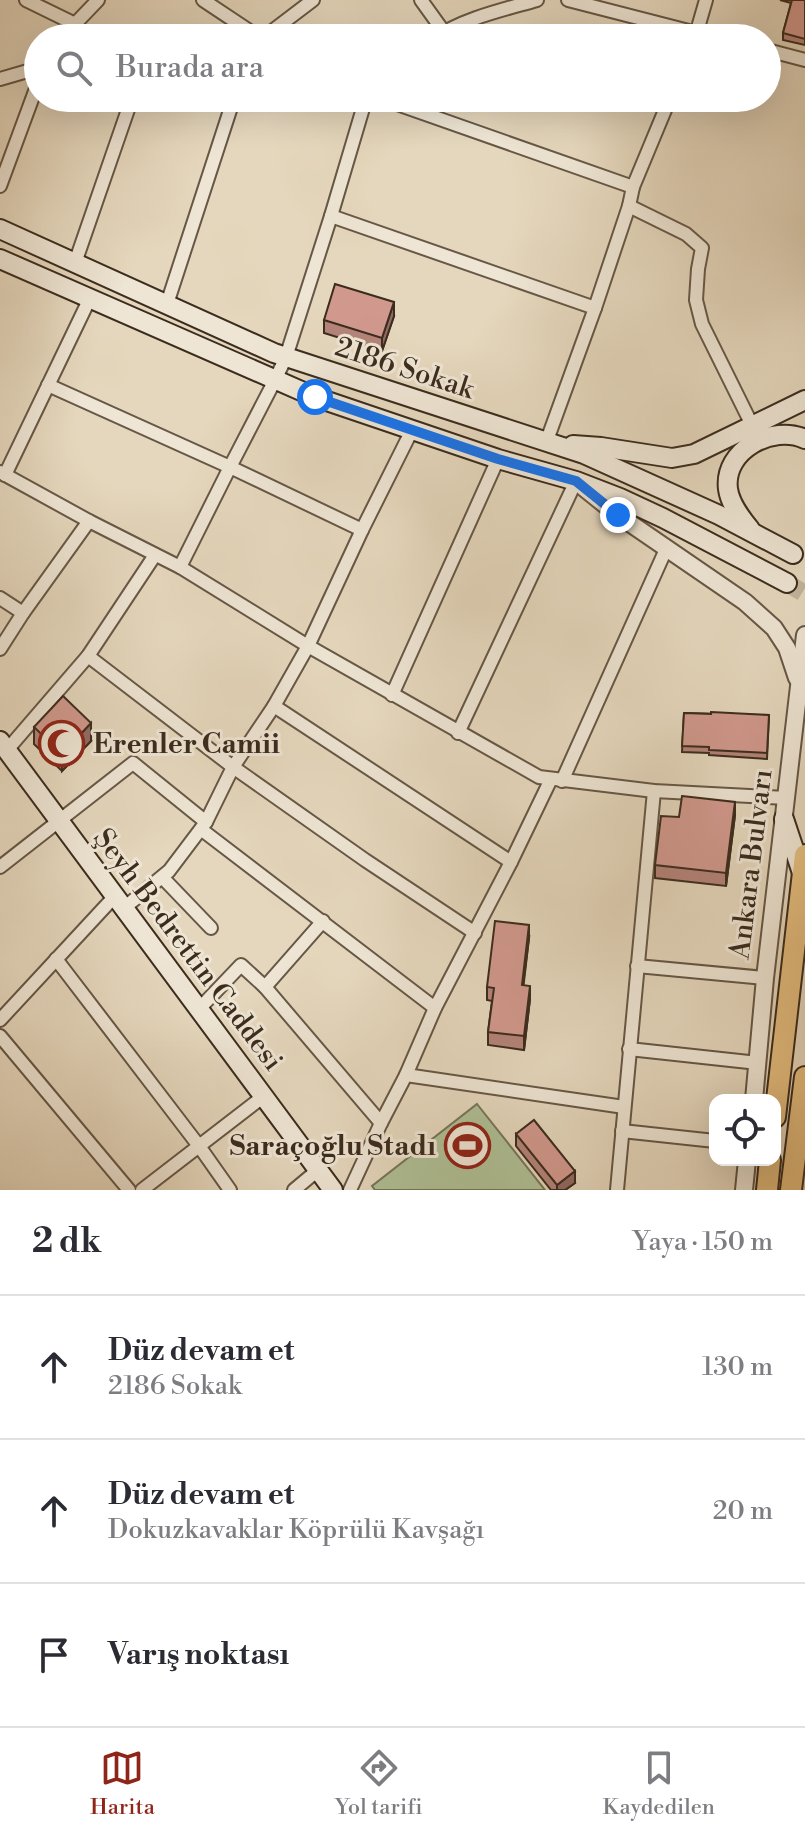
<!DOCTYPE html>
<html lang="tr">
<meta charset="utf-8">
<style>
body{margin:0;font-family:"Libre Bodoni",serif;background:#f7f7f7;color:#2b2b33}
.controls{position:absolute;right:24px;bottom:24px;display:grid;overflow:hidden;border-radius:16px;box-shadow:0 8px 32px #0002}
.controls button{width:72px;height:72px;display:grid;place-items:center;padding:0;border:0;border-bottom:2px solid #e1e1e2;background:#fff;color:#2b2b33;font:40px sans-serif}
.stop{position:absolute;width:24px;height:24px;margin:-18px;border:6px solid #1a73e8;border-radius:50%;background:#fff}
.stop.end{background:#1a73e8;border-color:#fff;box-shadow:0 2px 8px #0008}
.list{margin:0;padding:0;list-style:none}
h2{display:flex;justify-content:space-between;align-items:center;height:104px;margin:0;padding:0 32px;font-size:34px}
h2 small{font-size:26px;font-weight:400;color:#7c7c81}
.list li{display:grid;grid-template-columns:52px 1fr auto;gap:24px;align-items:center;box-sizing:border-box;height:144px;padding:0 32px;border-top:2px solid #e1e1e2}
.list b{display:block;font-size:30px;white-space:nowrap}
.list p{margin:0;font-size:26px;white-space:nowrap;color:#7c7c81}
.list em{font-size:26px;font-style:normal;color:#7c7c81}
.icon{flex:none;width:44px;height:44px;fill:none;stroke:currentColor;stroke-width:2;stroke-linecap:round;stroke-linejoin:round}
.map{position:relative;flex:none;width:805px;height:1190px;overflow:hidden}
.search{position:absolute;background:#fff;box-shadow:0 8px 32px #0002;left:24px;right:24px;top:24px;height:88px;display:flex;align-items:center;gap:20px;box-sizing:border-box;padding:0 28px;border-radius:44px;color:#7c7c81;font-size:30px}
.sheet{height:536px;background:#fff}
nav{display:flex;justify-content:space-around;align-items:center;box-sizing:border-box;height:112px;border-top:2px solid #e1e1e2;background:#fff;font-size:22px;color:#7c7c81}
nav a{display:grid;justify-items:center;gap:4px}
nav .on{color:#8f2418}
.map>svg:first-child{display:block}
</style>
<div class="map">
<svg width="805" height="1190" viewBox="0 0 805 1190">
<rect width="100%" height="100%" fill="#e5d7bd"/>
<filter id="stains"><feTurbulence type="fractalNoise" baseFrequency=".0025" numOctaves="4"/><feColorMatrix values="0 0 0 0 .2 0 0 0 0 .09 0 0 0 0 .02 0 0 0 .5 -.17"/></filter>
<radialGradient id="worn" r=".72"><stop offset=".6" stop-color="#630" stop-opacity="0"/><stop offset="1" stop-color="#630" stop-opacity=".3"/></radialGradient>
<path fill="#afbf95" stroke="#75765a" stroke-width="2" d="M 477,1104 L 545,1190 L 375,1190 L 372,1186 Z"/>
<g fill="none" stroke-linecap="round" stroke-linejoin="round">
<path stroke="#c3b59d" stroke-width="18" stroke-dasharray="18 9" stroke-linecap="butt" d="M 787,583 L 805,594"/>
<defs>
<g id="minor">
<path d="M 26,0 L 75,24"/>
<path d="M 203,0 L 260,38"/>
<path d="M 421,0 L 444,32"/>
<path d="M 568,0 L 716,38"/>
<path d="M 65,38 L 75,24 L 98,0"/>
<path d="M 263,38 L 313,0"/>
<path d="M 436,38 C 461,19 506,9 537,0"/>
<path d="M 695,38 L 706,0"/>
<path d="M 767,50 L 805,60"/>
<path d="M 0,79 L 38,68"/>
<path d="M 380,98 L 633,187"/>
<path d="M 0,186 L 38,83"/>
<path d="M 629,206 L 686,234 L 702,248 L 698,269 L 696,300 L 702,324 L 752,425"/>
<path d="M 331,216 L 595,308"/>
<path d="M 75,263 L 132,98"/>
<path d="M 167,304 L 234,98"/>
<path d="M 48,385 L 230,467 L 362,530"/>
<path d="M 546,443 L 595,308 L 629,206 L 633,187 L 670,98"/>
<path d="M 0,472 L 89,521 L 180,567 L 308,646 L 539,777 L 654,791 L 787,798"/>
<path d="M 5,475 L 90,298"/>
<path d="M 180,567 L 230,467 L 275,380 L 286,357 L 331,216 L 366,98"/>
<path d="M 0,598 L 23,613"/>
<path d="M 0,649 L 23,613 L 89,521"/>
<path d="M 88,656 L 233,767 L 365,860 L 475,933"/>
<path d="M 392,695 L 498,459"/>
<path d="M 274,706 L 511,862"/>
<path d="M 458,733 L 576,481"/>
<path d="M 7,750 L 88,656 L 155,555"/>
<path d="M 562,781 L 667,547"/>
<path d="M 202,830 L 435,1008"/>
<path d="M 0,867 L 133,763 L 206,822"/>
<path d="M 162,877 L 211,928"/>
<path d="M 124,908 L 169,871 L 206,822 L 233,767 L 274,706 L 308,646 L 362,530 L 412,430"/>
<path d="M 56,959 L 199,1146 L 230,1190"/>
<path d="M 637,966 L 765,978"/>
<path d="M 265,987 L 323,921"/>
<path d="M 199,1009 L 241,965 L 265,987 L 381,1123"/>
<path d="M 0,1020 L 115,896"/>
<path d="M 0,1036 L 129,1190"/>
<path d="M 629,1049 L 758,1063"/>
<path d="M 406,1075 L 624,1107"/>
<path d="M 622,1131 L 715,1141"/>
<path d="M 142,1190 L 264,1096"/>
<path d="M 294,1190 L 318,1170"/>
<path d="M 350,1190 L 381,1123 L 406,1075 L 435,1008 L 511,862 L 551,779"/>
<path d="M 617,1190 L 654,791"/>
</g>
<g id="tertiary">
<path d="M 583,487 L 618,515 L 745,602 L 774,628 L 787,648 L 797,678"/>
<path d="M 754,1100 L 765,978 L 805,635"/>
<path d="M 744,1190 L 747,1160"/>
</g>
<g id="secondary">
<path d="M 0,229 L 274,353 L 584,454 L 719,515 L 793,554"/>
<path d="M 0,259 L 315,397 L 498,459 L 576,481 L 620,498 L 663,518 L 787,583"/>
<path d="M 573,445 L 601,447 L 672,458 L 694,454 L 805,400"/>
<path d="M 750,529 C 741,518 730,504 728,489 C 723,450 773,424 805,439"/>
<path d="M 0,741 L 333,1190"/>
<path d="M 784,819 L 802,873"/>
</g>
<g id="primary">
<path d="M 775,1117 L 805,855"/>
<path d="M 767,1190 L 770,1160"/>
<path d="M 791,1190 L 805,1077"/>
</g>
</defs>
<use href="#minor" stroke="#665746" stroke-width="16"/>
<use href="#tertiary" stroke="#665746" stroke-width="20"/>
<use href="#secondary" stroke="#3b2c1e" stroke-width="22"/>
<use href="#primary" stroke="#3b2c1e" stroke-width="24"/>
<use href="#minor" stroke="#eee5d4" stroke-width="12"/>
<use href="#tertiary" stroke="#eee5d4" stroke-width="16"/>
<use href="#secondary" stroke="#eee5d4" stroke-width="18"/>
<use href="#primary" stroke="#e2bc7e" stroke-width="20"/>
</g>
<g fill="#b48379" stroke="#3b2c1e" stroke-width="2">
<path d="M 780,0 L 805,0 L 805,45 L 783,40 L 783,33 L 791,3 Z"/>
<path d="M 394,316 L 382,351 L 324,333 L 324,320 Z"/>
<path d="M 684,713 L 769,715 L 767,759 L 709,755 L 709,753 L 682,752 Z"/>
<path d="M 34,727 L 91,741 L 62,771 L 34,744 Z"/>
<path d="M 735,815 L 726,886 L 655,878 L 655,865 L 679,817 Z"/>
<path d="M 529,938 L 523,985 L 530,999 L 524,1050 L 488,1045 L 488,1032 L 492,1001 L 487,1000 L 487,987 Z"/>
<path d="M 516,1134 L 575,1183 L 565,1190 L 551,1190 L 516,1146 Z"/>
</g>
<g fill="#926a63" stroke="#3b2c1e" stroke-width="2">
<path d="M 394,302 L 394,316 L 382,351 L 382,338 Z"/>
<path d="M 91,723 L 91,741 L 62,771 L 62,754 Z"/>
<path d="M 735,802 L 735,815 L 726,886 L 726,873 Z"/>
<path d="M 529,925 L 529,938 L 522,999 L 522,985 Z"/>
<path d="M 530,986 L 530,999 L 524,1050 L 524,1036 Z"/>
<path d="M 575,1171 L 575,1183 L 565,1190 L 557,1190 L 557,1185 Z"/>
</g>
<g fill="#d1988d" stroke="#3b2c1e" stroke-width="2">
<path d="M 792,0 L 805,0 L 805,39 L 783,33 Z"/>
<path d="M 335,284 L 394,302 L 382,338 L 324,320 Z"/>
<path d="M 63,696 L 91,723 L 62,754 L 34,727 Z"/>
<path d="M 711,712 L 769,715 L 767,753 L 709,750 L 709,747 L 682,746 L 684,713 L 711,714 Z"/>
<path d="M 682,796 L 735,802 L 726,873 L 655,865 L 661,816 L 679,817 Z"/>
<path d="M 495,921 L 529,925 L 522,985 L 530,986 L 524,1036 L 488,1032 L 494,988 L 487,987 Z"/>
<path d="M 534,1120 L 575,1171 L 557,1185 L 516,1134 Z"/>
</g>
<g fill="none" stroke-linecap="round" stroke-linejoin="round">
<path stroke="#1a73e8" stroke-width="10" d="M 315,397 L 498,459 L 576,481 L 618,515"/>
</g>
<defs>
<symbol id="mosque-ring" viewBox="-11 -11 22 22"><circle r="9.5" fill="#eee5d4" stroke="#8f2418" stroke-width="1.5"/><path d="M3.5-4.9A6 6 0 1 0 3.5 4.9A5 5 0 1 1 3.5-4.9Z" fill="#8f2418"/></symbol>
<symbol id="stadium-ring" viewBox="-11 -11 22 22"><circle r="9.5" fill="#eee5d4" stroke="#8f2418" stroke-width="1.5"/><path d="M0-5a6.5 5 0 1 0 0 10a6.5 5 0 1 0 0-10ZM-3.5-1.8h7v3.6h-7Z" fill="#8f2418"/></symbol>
</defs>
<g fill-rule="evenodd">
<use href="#mosque-ring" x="36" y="718" width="51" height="51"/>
<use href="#stadium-ring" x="442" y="1120" width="51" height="51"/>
</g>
<g text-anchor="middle" stroke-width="6" stroke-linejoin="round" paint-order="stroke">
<g font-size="28" fill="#3b2c1e" stroke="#eee5d4">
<text transform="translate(405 367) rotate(18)" y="10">2186 Sokak</text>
<text transform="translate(750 864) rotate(-83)" y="10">Ankara Bulvarı</text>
<text transform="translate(189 949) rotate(53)" y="10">Şeyh Bedrettin Caddesi</text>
</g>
<g font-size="28" font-weight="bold" fill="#3b2c1e" stroke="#eee5d4" text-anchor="start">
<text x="93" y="753">Erenler Camii</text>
<text x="436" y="1155" text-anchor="end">Saraçoğlu Stadı</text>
</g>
</g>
<rect width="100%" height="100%" filter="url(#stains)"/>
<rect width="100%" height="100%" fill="url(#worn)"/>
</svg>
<div class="controls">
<button><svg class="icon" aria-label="locate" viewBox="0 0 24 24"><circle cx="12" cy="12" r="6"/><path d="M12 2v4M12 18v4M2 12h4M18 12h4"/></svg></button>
</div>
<div class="stop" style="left:315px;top:397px"></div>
<div class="stop end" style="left:618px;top:515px"></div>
<div class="search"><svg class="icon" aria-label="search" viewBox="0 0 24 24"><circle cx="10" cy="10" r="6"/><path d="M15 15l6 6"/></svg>Burada ara</div>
</div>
<section class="sheet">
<h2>2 dk<small>Yaya · 150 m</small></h2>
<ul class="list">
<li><svg class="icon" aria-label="ahead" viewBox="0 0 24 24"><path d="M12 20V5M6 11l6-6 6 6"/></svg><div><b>Düz devam et</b><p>2186 Sokak</p></div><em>130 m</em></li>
<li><svg class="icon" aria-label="ahead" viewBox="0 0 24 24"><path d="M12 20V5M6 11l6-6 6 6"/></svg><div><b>Düz devam et</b><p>Dokuzkavaklar Köprülü Kavşağı</p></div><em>20 m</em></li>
<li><svg class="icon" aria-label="arrive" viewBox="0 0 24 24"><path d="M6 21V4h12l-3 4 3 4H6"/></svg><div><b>Varış noktası</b></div></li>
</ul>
</section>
<nav>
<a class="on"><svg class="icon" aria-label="map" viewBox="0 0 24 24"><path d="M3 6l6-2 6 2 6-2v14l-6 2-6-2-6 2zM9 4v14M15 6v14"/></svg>Harita</a>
<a><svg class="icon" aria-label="directions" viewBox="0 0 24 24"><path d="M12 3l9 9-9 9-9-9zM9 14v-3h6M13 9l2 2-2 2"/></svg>Yol tarifi</a>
<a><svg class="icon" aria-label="saved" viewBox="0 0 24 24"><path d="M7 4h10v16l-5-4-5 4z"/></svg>Kaydedilen</a>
</nav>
